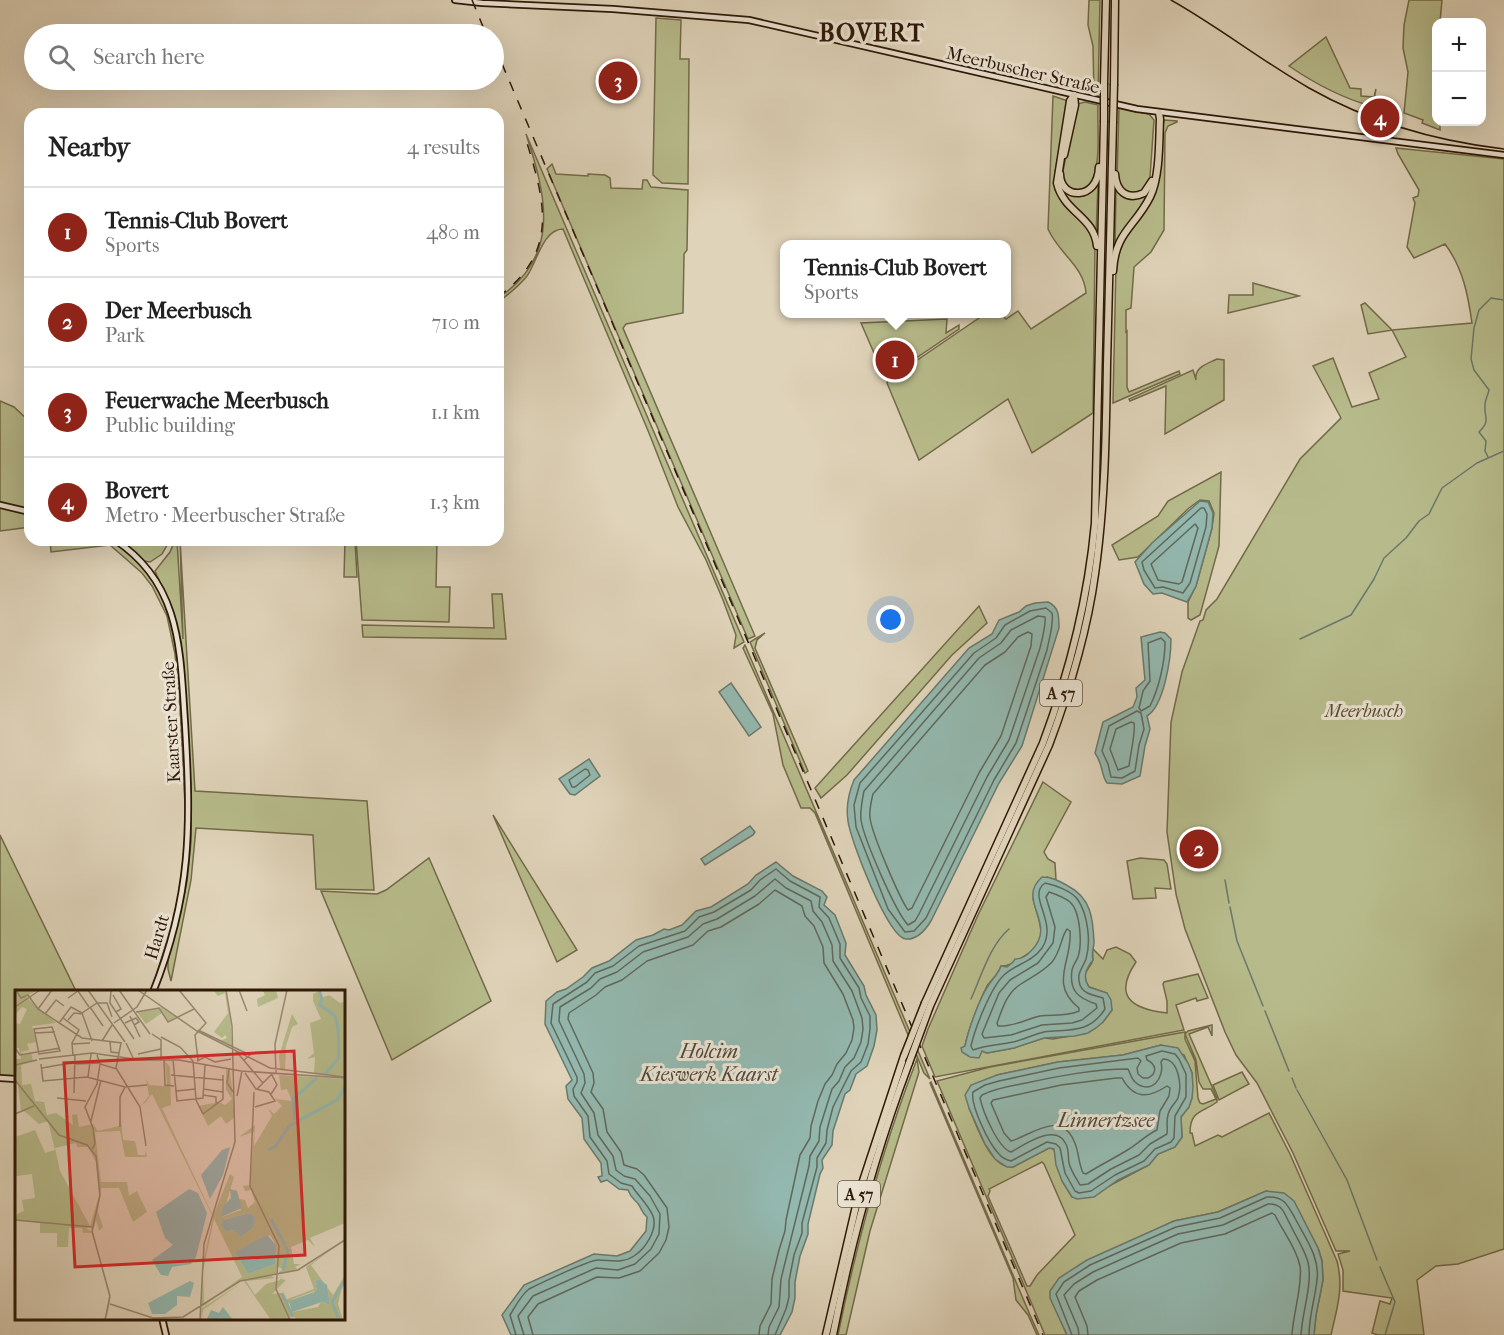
<!DOCTYPE html>
<meta charset="utf-8">
<style>
body{margin:0;font-family:"IM FELL French Canon",serif;background:#f2f2f2;color:#222}
.controls{position:absolute;right:18px;top:18px;display:grid;overflow:hidden;border-radius:12px;box-shadow:0 6px 24px #0002}
.controls button{width:54px;height:54px;display:grid;place-items:center;padding:0;border:0;border-bottom:2px solid #e0e0e0;background:#fff;color:#222;font:30px sans-serif}
.you{position:absolute;left:891px;top:620px;width:21px;height:21px;margin:-15px;border:4px solid #fff;border-radius:50%;background:#1a73e8;box-shadow:0 0 0 9px #1a73e833}
.badge{display:grid;place-items:center;width:39px;height:39px;border-radius:50%;background:#8f2418;color:#fff;font-size:20px;font-weight:700}
.pin{position:absolute;translate:-50% -50%;border:3px solid #fff;box-shadow:0 2px 6px #0006}
.popup{position:absolute;left:780px;top:240px;width:231px;height:78px;box-sizing:border-box;display:grid;place-content:center;border-radius:12px;background:#fff;filter:drop-shadow(0 2px 4px #0005);font-size:20px;white-space:nowrap;color:#767676}
.popup b{font-size:22px;color:#222}
.popup::after{content:'';position:absolute;left:50%;top:100%;margin-left:-12px;border:12px solid transparent;border-top-color:#fff}
.list{margin:0;padding:0;list-style:none}
h2{display:flex;justify-content:space-between;align-items:center;height:78px;margin:0;padding:0 24px;font-size:26px}
h2 small{font-size:20px;font-weight:400;color:#767676}
.list li{display:grid;grid-template-columns:39px 1fr auto;gap:18px;align-items:center;box-sizing:border-box;height:90px;padding:0 24px;border-top:2px solid #e0e0e0}
.list b{display:block;font-size:22px;white-space:nowrap}
.list p{margin:0;font-size:20px;white-space:nowrap;color:#767676}
.list em{font-size:20px;font-style:normal;color:#767676}
.icon{flex:none;width:33px;height:33px;fill:none;stroke:currentColor;stroke-width:2;stroke-linecap:round;stroke-linejoin:round}
.map{position:relative;flex:none;width:1504px;height:1335px;overflow:hidden}
.search{position:absolute;background:#fff;box-shadow:0 6px 24px #0002;left:24px;top:24px;width:480px;height:66px;display:flex;align-items:center;gap:15px;box-sizing:border-box;padding:0 21px;border-radius:33px;color:#767676;font-size:22px}
.panel{position:absolute;background:#fff;box-shadow:0 6px 24px #0002;left:24px;top:108px;width:480px;height:438px;border-radius:18px}
.map>svg:first-child{display:block}
</style>
<div class="map">
<svg width="1504" height="1335" viewBox="0 0 1504 1335">
<rect width="100%" height="100%" fill="#dfd3b9"/>
<filter id="stains"><feTurbulence type="fractalNoise" baseFrequency=".00333" numOctaves="4"/><feColorMatrix values="0 0 0 0 .2 0 0 0 0 .09 0 0 0 0 .02 0 0 0 .5 -.17"/></filter>
<radialGradient id="worn" r=".72"><stop offset=".6" stop-color="#630" stop-opacity="0"/><stop offset="1" stop-color="#630" stop-opacity=".3"/></radialGradient>
<g fill="#b7bb8b" stroke="#726a48" stroke-width="1.5" fill-rule="evenodd">
<path d="M 1089,0 L 1100,0 L 1098,96 L 1094,95 L 1093,46 L 1088,25 Z"/>
<path d="M 1409,0 L 1442,0 L 1440,22 L 1436,22 L 1436,122 L 1440,122 L 1440,130 L 1422,123 L 1423,120 L 1404,113 L 1408,72 L 1403,48 L 1404,25 Z"/>
<path d="M 656,18 L 681,20 L 680,59 L 689,59 L 688,184 L 662,183 L 653,175 Z"/>
<path d="M 1326,37 L 1350,88 L 1361,89 L 1361,96 L 1374,97 L 1376,89 L 1373,105 L 1371,106 C 1342,98 1314,83 1289,66 Z"/>
<path d="M 1053,96 L 1068,101 L 1055,173 L 1055,190 L 1064,205 L 1088,228 L 1095,244 L 1093,413 L 1032,453 L 1008,399 L 919,460 L 887,383 L 888,380 L 985,314 L 1001,314 L 1006,319 L 1018,311 L 1031,329 L 1086,293 C 1084,266 1059,254 1048,229 Z"/>
<path d="M 1085,102 L 1098,105 C 1097,132 1102,161 1090,187 C 1075,193 1062,190 1063,171 L 1077,104 Z"/>
<path d="M 1119,108 L 1149,114 L 1154,120 L 1150,177 L 1143,191 L 1131,194 L 1121,188 L 1117,177 Z"/>
<path d="M 1164,120 L 1177,121 L 1177,122 L 1168,126 L 1165,133 L 1164,230 L 1151,252 L 1134,267 L 1131,308 L 1126,310 L 1126,332 L 1127,331 L 1127,387 L 1129,392 L 1179,371 L 1180,374 L 1113,403 L 1116,264 L 1124,238 L 1151,199 Z"/>
<path d="M 526,134 L 744,642 L 734,648 L 736,635 L 723,600 L 706,560 L 678,507 L 649,433 L 563,229 C 543,229 537,262 527,276 C 519,286 509,294 498,302 L 498,298 C 562,256 546,195 526,134 Z"/>
<path d="M 1396,148 L 1504,159 L 1504,1249 L 1458,1264 L 1436,1266 L 1417,1280 L 1424,1335 L 1378,1335 L 1372,1333 L 1380,1301 L 1390,1304 L 1392,1298 L 1343,1291 L 1343,1270 L 1338,1254 L 1350,1251 L 1336,1251 L 1293,1153 L 1257,1083 L 1236,1055 L 1225,1032 L 1185,929 L 1176,894 L 1167,832 L 1171,722 L 1182,672 L 1200,621 L 1203,620 L 1206,610 L 1217,599 L 1300,459 L 1341,418 L 1313,366 L 1333,358 L 1352,407 L 1379,399 L 1369,373 L 1406,357 L 1392,330 L 1368,334 L 1361,305 L 1365,303 L 1392,330 L 1472,323 C 1468,295 1463,268 1445,244 L 1414,258 L 1407,247 L 1415,203 L 1413,198 L 1418,196 L 1419,190 L 1398,154 Z"/>
<path d="M 552,164 L 556,174 L 588,176 L 588,174 L 605,175 L 610,178 L 611,188 L 642,189 L 643,180 L 647,180 L 651,187 L 688,190 L 687,250 L 684,254 L 683,313 L 626,324 L 623,328 L 755,636 L 748,639 L 547,169 Z"/>
<path d="M 1098,183 L 1096,235 L 1072,208 L 1059,187 L 1071,193 L 1095,187 Z"/>
<path d="M 1152,185 L 1144,203 L 1122,232 L 1115,251 L 1116,187 L 1132,198 Z"/>
<path d="M 1253,283 L 1299,296 L 1228,313 L 1229,295 L 1253,295 Z"/>
<path d="M 947,319 L 946,333 L 959,325 L 959,329 L 894,373 L 892,372 L 884,376 L 861,323 Z"/>
<path d="M 1217,359 L 1224,360 L 1224,400 L 1165,434 L 1166,386 L 1130,401 L 1129,399 L 1193,370 L 1196,380 C 1194,367 1207,364 1217,359 Z"/>
<path d="M 0,401 L 14,407 L 30,422 L 30,510 L 0,503 Z"/>
<path d="M 1221,472 L 1219,546 L 1200,615 L 1191,620 L 1188,618 L 1188,602 L 1196,586 L 1212,528 L 1214,513 L 1209,501 L 1200,500 L 1189,508 L 1138,557 L 1119,560 L 1112,545 L 1158,516 L 1168,501 Z"/>
<path d="M 0,507 L 30,514 L 30,527 L 0,531 Z"/>
<path d="M 50,540 C 63,540 104,537 113,541 C 139,553 161,590 170,616 C 181,644 180,676 182,706 C 186,768 191,830 181,892 C 176,926 163,959 151,991 L 171,929 L 182,879 L 186,824 L 180,708 L 175,654 L 167,616 L 152,586 L 142,573 L 110,545 L 51,552 Z"/>
<path d="M 120,540 L 170,540 L 162,554 L 150,562 L 144,561 Z"/>
<path d="M 175,540 L 177,540 L 183,639 L 180,540 L 195,791 L 367,801 L 374,890 L 316,889 L 313,835 L 196,828 L 191,880 L 171,981 L 168,969 L 168,958 L 178,923 L 187,882 L 191,842 L 191,790 L 181,642 L 174,616 L 155,571 L 170,552 Z"/>
<path d="M 345,540 L 355,540 L 357,577 L 344,577 Z"/>
<path d="M 356,540 L 437,540 L 436,587 L 450,587 L 449,622 L 362,620 Z"/>
<path d="M 492,594 L 502,594 L 506,639 L 363,637 L 362,625 L 494,628 Z"/>
<path d="M 979,606 L 987,623 L 952,655 L 847,775 L 821,798 L 815,788 Z"/>
<path d="M 765,633 L 757,640 L 755,648 L 808,771 L 805,773 L 750,642 Z"/>
<path d="M 745,645 L 930,1079 L 924,1073 L 815,813 L 810,808 L 801,808 L 783,765 L 773,714 L 743,648 Z"/>
<path d="M 1043,782 L 1071,802 L 1044,852 L 1048,859 L 1055,863 L 1056,880 L 1047,877 L 1033,898 C 1038,923 1053,940 1023,957 C 1016,961 1009,967 1001,966 C 998,975 992,979 987,986 C 980,1000 968,1030 965,1046 L 980,1054 L 982,1051 L 987,1053 L 1014,1048 L 1044,1038 L 1053,1039 L 1087,1033 L 1103,1022 L 1112,1010 L 1107,993 L 1089,987 C 1079,971 1091,970 1093,959 C 1093,956 1092,953 1093,949 L 1103,959 L 1107,950 L 1116,947 L 1130,954 L 1136,962 C 1113,996 1131,1009 1167,1013 L 1167,1001 L 1163,984 L 1164,982 L 1198,974 L 1208,998 L 1197,1001 L 1196,998 L 1176,1005 L 1184,1030 L 935,1077 L 922,1046 L 928,1029 L 978,915 Z"/>
<path d="M 493,815 L 577,950 L 557,962 Z"/>
<path d="M 0,835 L 76,991 L 16,992 L 16,1077 L 0,1076 Z"/>
<path d="M 429,858 L 491,1001 L 392,1060 L 321,891 L 377,894 L 386,890 Z"/>
<path d="M 1140,858 L 1164,860 L 1167,864 L 1171,889 L 1155,888 L 1156,898 L 1133,899 L 1127,861 Z"/>
<path d="M 1212,1025 L 1212,1036 L 1208,1027 L 1189,1034 L 1217,1098 L 1217,1102 C 1202,1113 1190,1110 1190,1133 L 1192,1133 L 1195,1146 L 1218,1135 L 1222,1137 L 1269,1113 L 1290,1154 L 1337,1261 C 1344,1288 1337,1308 1331,1335 L 1314,1335 L 1316,1315 L 1323,1280 L 1322,1261 L 1318,1248 L 1301,1217 L 1266,1191 L 1218,1212 L 1174,1221 L 1130,1242 L 1060,1319 L 1067,1335 L 1045,1335 L 937,1081 L 990,1067 L 1185,1032 L 1185,1039 L 1195,1061 L 1198,1098 L 1200,1103 L 1203,1104 L 1216,1099 L 1211,1089 L 1203,1089 L 1199,1082 L 1196,1060 L 1185,1034 L 1188,1031 ZM 1161,1045 L 1184,1055 L 1192,1073 L 1192,1098 L 1189,1107 L 1181,1117 L 1182,1137 L 1175,1147 L 1158,1154 L 1149,1165 L 1109,1186 L 1072,1197 L 1062,1181 L 1054,1149 L 1049,1148 L 1013,1167 C 990,1169 977,1126 969,1108 L 997,1075 L 1058,1062 L 1123,1055 ZM 1042,1162 L 1044,1164 L 1075,1235 L 1037,1275 L 1030,1286 L 1027,1286 L 988,1196 L 990,1191 L 989,1189 Z"/>
<path d="M 917,1059 L 919,1072 L 870,1231 L 846,1335 L 838,1335 C 857,1241 882,1149 917,1059 Z"/>
<path d="M 1242,1072 L 1249,1084 L 1219,1100 L 1213,1085 Z"/>
<path d="M 931,1082 L 1030,1315 L 1039,1335 L 1037,1335 L 1028,1315 L 1016,1300 L 1013,1278 L 930,1083 Z"/>
</g>
<g fill="#93b8af" stroke="#6a786b" stroke-width="1.5">
<path d="M 1200,501 L 1208,502 L 1213,513 L 1212,528 L 1196,586 L 1190,597 L 1187,602 L 1162,593 L 1153,594 L 1144,584 L 1135,562 L 1152,543 Z"/>
<path d="M 1048,602 C 1059,607 1059,616 1059,628 L 1022,746 L 999,783 L 931,921 C 926,929 918,940 906,939 C 888,938 850,839 848,821 C 846,808 849,792 854,780 L 969,648 L 992,634 L 999,620 L 1019,612 L 1026,606 L 1035,603 Z"/>
<path d="M 1160,632 L 1165,633 L 1171,639 C 1171,658 1164,706 1147,716 L 1150,729 L 1145,746 L 1140,776 L 1122,784 L 1107,783 C 1101,775 1103,764 1095,753 L 1103,722 L 1133,707 L 1137,697 L 1136,688 L 1145,680 L 1141,637 Z"/>
<path d="M 731,683 L 761,727 L 749,736 L 719,692 Z"/>
<path d="M 589,759 L 600,776 L 575,795 L 570,794 L 559,779 Z"/>
<path d="M 750,826 L 755,832 L 753,835 L 705,865 L 701,859 Z"/>
<path d="M 776,862 L 793,876 L 822,891 L 827,897 L 824,905 L 835,915 L 846,943 L 845,955 L 864,986 L 866,995 L 876,1015 L 877,1030 L 874,1046 L 867,1066 L 856,1074 L 850,1090 L 845,1094 L 833,1131 L 832,1145 L 822,1160 L 823,1168 L 820,1174 L 808,1224 L 808,1234 L 800,1256 L 795,1282 L 795,1298 L 792,1312 L 780,1335 L 511,1335 L 502,1315 L 524,1285 L 594,1254 L 617,1256 L 630,1251 L 646,1231 L 647,1217 C 642,1213 642,1210 639,1205 C 634,1198 632,1200 628,1190 L 619,1189 L 607,1180 L 601,1182 L 598,1177 L 602,1176 L 601,1163 L 584,1139 L 582,1118 L 568,1099 L 566,1086 L 572,1080 L 545,1024 L 546,1001 L 557,992 L 566,989 L 583,977 L 592,968 L 609,961 L 636,940 L 653,935 L 664,929 L 669,930 L 682,925 L 696,911 L 711,907 L 748,884 L 756,875 Z"/>
<path d="M 1042,877 C 1052,877 1059,881 1068,886 C 1091,898 1093,918 1094,942 C 1094,948 1091,953 1093,960 C 1086,969 1082,977 1089,987 L 1107,993 L 1111,1000 L 1112,1010 L 1103,1022 L 1096,1028 L 1088,1033 L 1075,1036 L 1044,1038 L 1014,1048 L 987,1053 L 982,1051 L 979,1058 L 970,1057 L 962,1052 L 961,1048 L 965,1046 C 968,1031 979,999 988,986 C 992,979 998,975 1001,966 L 1007,967 L 1013,962 L 1015,959 C 1022,959 1026,956 1031,951 C 1059,923 1015,901 1042,877 Z"/>
<path d="M 1161,1045 L 1178,1048 L 1188,1063 L 1192,1073 L 1193,1087 L 1192,1098 L 1189,1107 L 1181,1117 L 1182,1137 L 1175,1147 L 1158,1154 L 1149,1165 L 1118,1180 L 1094,1197 L 1077,1199 L 1072,1197 L 1062,1181 L 1056,1165 L 1054,1149 L 1049,1148 L 1013,1167 L 1007,1167 L 995,1159 L 985,1144 L 969,1108 L 965,1095 L 971,1085 L 997,1075 L 1058,1062 L 1123,1055 Z"/>
<path d="M 1266,1191 L 1284,1193 L 1294,1201 L 1318,1248 L 1322,1261 L 1323,1280 L 1316,1315 L 1314,1335 L 1067,1335 L 1050,1298 L 1050,1291 L 1059,1278 L 1087,1260 L 1174,1221 L 1218,1212 Z"/>
</g>
<g fill="none" stroke-linecap="round" stroke-linejoin="round">
<g stroke="#60685a" stroke-width="1.5">
<path d="M 1201,508 L 1204,508 L 1207,514 L 1206,527 L 1190,583 L 1183,593 L 1163,587 L 1155,588 L 1144,570 L 1142,562 Z"/>
<path d="M 1195,524 L 1198,528 L 1182,582 L 1179,584 L 1158,580 L 1151,564 Z"/>
<path d="M 1046,608 L 1052,613 C 1054,624 1049,639 1047,650 L 1016,743 L 994,780 L 926,918 L 914,931 L 905,932 L 888,909 L 856,827 L 854,805 L 860,783 L 974,653 L 996,638 L 1005,625 L 1030,611 Z"/>
<path d="M 1038,616 L 1045,617 C 1046,625 1042,640 1040,648 L 1009,740 L 987,777 L 919,914 L 915,921 L 908,925 C 895,911 864,839 861,820 C 860,810 862,801 864,791 L 979,658 L 1001,643 L 1011,630 Z"/>
<path d="M 1028,632 L 1032,634 L 1031,646 L 1001,736 L 979,773 L 912,908 L 908,910 C 899,897 872,834 870,818 C 869,810 871,802 873,794 L 985,665 L 1005,652 L 1018,637 Z"/>
<path d="M 1161,638 L 1165,642 C 1165,662 1159,688 1150,706 L 1141,711 L 1139,708 L 1143,691 L 1150,681 L 1148,643 Z"/>
<path d="M 1137,711 L 1141,713 L 1144,729 L 1139,745 L 1135,771 L 1122,778 L 1111,777 L 1108,764 L 1102,751 L 1109,726 Z"/>
<path d="M 1131,722 L 1134,723 C 1136,731 1130,756 1129,766 L 1118,770 L 1110,749 L 1116,729 Z"/>
<path d="M 585,769 L 588,770 L 590,775 L 575,787 L 572,787 L 569,780 Z"/>
<path d="M 1045,883 C 1055,885 1072,891 1078,900 C 1088,915 1091,942 1086,959 C 1083,968 1076,972 1080,985 C 1084,995 1095,995 1103,998 L 1105,1009 C 1089,1034 1069,1029 1044,1032 C 1034,1034 1023,1040 1013,1042 C 999,1045 986,1045 973,1050 L 971,1046 C 975,1028 991,987 1004,975 C 1016,964 1032,962 1042,948 C 1059,922 1026,896 1045,883 Z"/>
<path d="M 1049,892 C 1055,894 1065,898 1070,902 C 1081,912 1082,945 1078,957 C 1076,962 1073,965 1072,970 C 1069,991 1078,998 1096,1004 L 1097,1008 L 1082,1020 L 1072,1023 L 1042,1025 L 1011,1035 L 984,1038 L 982,1034 L 999,993 L 1010,980 L 1038,963 L 1053,943 L 1055,927 L 1046,897 Z"/>
<path d="M 1067,929 L 1070,931 C 1073,960 1048,984 1079,1008 L 1079,1011 C 1066,1017 1053,1014 1040,1016 C 1026,1019 1014,1027 998,1026 L 997,1023 C 1002,1010 1006,995 1018,986 C 1029,978 1042,973 1052,962 C 1061,951 1061,937 1067,929 Z"/>
<path d="M 1162,1051 L 1175,1054 L 1179,1059 L 1186,1074 L 1186,1097 L 1175,1116 L 1174,1138 L 1171,1142 L 1155,1149 L 1144,1161 L 1115,1175 L 1091,1191 L 1079,1193 L 1075,1191 L 1065,1173 L 1060,1148 L 1056,1144 L 1047,1142 L 1011,1161 C 1007,1160 1002,1158 999,1154 C 989,1144 970,1105 973,1092 L 985,1085 L 999,1081 L 1059,1068 L 1138,1058 L 1141,1061 L 1137,1068 L 1138,1074 L 1143,1078 L 1148,1078 C 1158,1073 1156,1064 1147,1060 L 1146,1056 Z"/>
<path d="M 1163,1059 C 1179,1059 1182,1086 1178,1098 C 1175,1104 1169,1108 1168,1115 C 1166,1121 1168,1128 1167,1134 L 1150,1144 L 1139,1155 L 1111,1169 L 1088,1184 L 1080,1185 C 1076,1178 1071,1171 1069,1163 C 1068,1157 1069,1150 1066,1144 C 1056,1122 1024,1145 1011,1152 C 998,1148 983,1112 980,1098 L 982,1095 C 996,1088 1011,1086 1026,1083 C 1059,1076 1094,1069 1128,1069 C 1130,1073 1131,1078 1135,1082 C 1151,1096 1165,1078 1161,1062 Z"/>
<path d="M 1116,1078 L 1122,1078 C 1134,1100 1149,1098 1167,1086 L 1170,1088 L 1169,1096 L 1160,1111 L 1157,1130 C 1146,1135 1139,1143 1129,1149 C 1115,1158 1100,1165 1086,1174 L 1083,1173 C 1078,1162 1079,1151 1074,1141 C 1060,1109 1030,1136 1011,1141 L 1004,1133 L 991,1103 L 993,1100 L 1061,1085 Z"/>
<path d="M 516,1335 L 510,1315 C 515,1307 521,1295 529,1289 C 539,1284 589,1260 598,1260 C 611,1260 622,1264 634,1256 C 645,1249 658,1230 653,1216 C 648,1204 638,1196 632,1186 L 621,1183 L 609,1174 L 607,1161 L 590,1137 L 588,1116 L 574,1096 L 573,1089 L 577,1082 L 577,1077 L 551,1023 L 553,1004 L 587,982 L 595,973 L 613,966 L 639,946 L 685,931 L 699,917 L 714,912 L 751,890 L 760,880 L 776,869 L 790,881 L 820,897 L 819,907 L 829,918 L 840,944 L 840,958 L 859,988 L 861,998 L 870,1016 L 870,1029 L 868,1044 L 861,1062 L 851,1071 L 833,1107 L 827,1130 L 826,1143 L 817,1158 L 817,1167 L 802,1223 L 802,1233 L 794,1255 L 789,1281 L 789,1297 L 786,1309 L 775,1335"/>
<path d="M 524,1335 L 518,1316 L 533,1296 L 596,1268 L 618,1270 L 635,1264 L 651,1249 L 659,1234 L 660,1214 L 650,1196 L 635,1179 L 624,1176 L 616,1170 L 613,1156 L 598,1135 L 594,1113 L 581,1093 L 585,1083 L 584,1074 L 559,1021 L 560,1007 L 591,988 L 600,979 L 617,972 L 643,952 L 688,937 L 703,924 L 717,919 L 755,896 L 775,879 L 786,888 L 811,901 L 813,911 L 822,922 L 832,945 L 833,961 L 852,991 L 862,1018 L 863,1029 L 861,1042 L 854,1058 L 845,1067 L 839,1081 L 832,1089 L 820,1127 L 819,1141 L 810,1156 L 809,1166 L 781,1279 L 779,1307 L 769,1327 L 768,1335"/>
<path d="M 533,1335 L 528,1317 L 538,1304 L 597,1277 L 619,1278 L 640,1271 L 659,1253 L 666,1240 L 669,1227 L 667,1208 L 644,1175 L 637,1169 L 624,1165 L 621,1152 L 607,1132 L 603,1109 L 591,1092 L 594,1083 L 593,1073 L 568,1019 L 569,1013 L 596,995 L 605,987 L 622,980 L 647,961 L 693,945 L 708,931 L 721,927 L 759,904 L 775,890 L 802,906 L 805,916 L 814,926 L 823,947 L 824,963 L 843,994 L 853,1020 L 854,1028 L 852,1040 L 846,1053 L 837,1064 L 832,1075 L 825,1084 L 818,1101 L 811,1126 L 810,1138 L 800,1155 L 786,1220 L 785,1231 L 779,1250 L 772,1279 L 771,1304 L 760,1326 L 759,1335"/>
<path d="M 1072,1335 L 1056,1294 L 1064,1282 L 1090,1265 L 1176,1227 L 1220,1218 L 1267,1197 C 1285,1196 1288,1206 1296,1220 C 1306,1239 1320,1258 1317,1280 C 1315,1299 1309,1316 1309,1335"/>
<path d="M 1079,1335 L 1078,1328 L 1064,1295 L 1074,1284 L 1093,1272 L 1153,1245 L 1178,1234 L 1223,1225 L 1268,1204 C 1283,1203 1284,1214 1290,1224 C 1296,1237 1304,1248 1308,1262 C 1313,1284 1302,1312 1301,1335"/>
<path d="M 1088,1335 L 1087,1326 L 1075,1297 L 1079,1291 L 1097,1280 L 1181,1243 L 1225,1234 L 1272,1213 L 1275,1215 C 1283,1232 1296,1247 1300,1266 C 1303,1284 1293,1314 1292,1335"/>
</g>
<g stroke="#6a786b" stroke-width="1.5">
<path d="M 1488,457 L 1485,451 L 1486,441 L 1479,432 C 1491,420 1484,419 1485,405 C 1485,400 1488,395 1489,390 L 1474,370 L 1471,359 L 1474,328 L 1479,310 L 1491,298 L 1504,300"/>
<path d="M 1300,639 L 1351,615 L 1374,579 L 1384,558 L 1406,538 L 1419,521 L 1429,514 L 1442,488 L 1477,463 L 1504,451"/>
<path d="M 1225,880 L 1229,903"/>
<path d="M 1230,907 L 1237,941 L 1263,1006"/>
<path d="M 971,999 C 981,977 990,945 1009,929"/>
<path d="M 1265,1011 L 1289,1071"/>
<path d="M 1292,1078 L 1296,1088"/>
<path d="M 1297,1090 L 1347,1180 L 1377,1260"/>
<path d="M 1380,1267 L 1395,1302 L 1385,1335"/>
</g>
<defs>
<g id="secondary">
<path d="M 455,0 L 482,3 L 613,9 L 749,20 L 1137,109 L 1504,155"/>
<path d="M 0,505 L 30,512"/>
<path d="M 115,540 C 182,584 180,652 185,723 C 191,825 192,895 153,992"/>
<path d="M 0,1078 L 16,1079"/>
<path d="M 162,1318 L 166,1335"/>
</g>
<g id="highway">
<path d="M 1104,83 L 1106,0"/>
<path d="M 1114,84 L 1115,0"/>
<path d="M 1074,95 L 1070,101 L 1057,183 C 1064,213 1094,216 1097,246"/>
<path d="M 1064,155 L 1075,105 L 1074,95"/>
<path d="M 1060,174 C 1060,200 1098,201 1099,167"/>
<path d="M 1115,174 C 1116,191 1127,201 1144,193 L 1152,181"/>
<path d="M 1113,271 C 1115,232 1135,227 1150,197 C 1160,177 1159,142 1160,119 L 1159,113"/>
<path d="M 925,1003 L 1043,743 C 1070,671 1088,599 1095,523 L 1104,122"/>
<path d="M 930,1006 L 1049,745 C 1070,689 1087,633 1095,574 C 1105,504 1106,434 1107,364 C 1109,284 1111,203 1113,123"/>
<path d="M 826,1335 L 859,1193 L 904,1056"/>
<path d="M 833,1335 C 851,1242 876,1151 909,1063"/>
</g>
</defs>
<use href="#secondary" stroke="#2d1806" stroke-width="8"/>
<use href="#highway" stroke="#2d1806" stroke-width="9"/>
<use href="#secondary" stroke="#eae2d2" stroke-width="4.5"/>
<use href="#highway" stroke="#dfd3b9" stroke-width="6"/>
<path stroke="#2d1806" stroke-width="1.5" d="M 1171,0 C 1219,27 1262,61 1309,88 C 1369,122 1436,141 1504,149"/>
<g stroke="#2d1806" stroke-width="1.5" stroke-dasharray="10 10" stroke-linecap="butt">
<path d="M 472,0 L 486,34"/>
<path d="M 494,45 L 1043,1335"/>
<path d="M 498,297 C 558,253 546,205 527,143"/>
</g>
<defs>
<g id="highway-bridge">
<path d="M 1104,122 L 1104,83"/>
<path d="M 1113,123 L 1114,84"/>
<path d="M 904,1056 L 925,1003"/>
<path d="M 909,1063 L 930,1006"/>
</g>
</defs>
<use href="#highway-bridge" stroke="#2d1806" stroke-width="9" stroke-linecap="butt"/>
<use href="#highway-bridge" stroke="#dfd3b9" stroke-width="6"/>
</g>
<g text-anchor="middle" stroke-width="6" stroke-linejoin="round" paint-order="stroke">
<g fill="#eae2d2" stroke="#665543" stroke-width="1.5">
<rect x="1040" y="680" width="42" height="26" rx="4.5"/>
<rect x="838" y="1181" width="42" height="26" rx="4.5"/>
</g>
<g font-size="16" font-weight="bold" fill="#2d1806">
<text x="1061" y="699">A 57</text>
<text x="859" y="1200">A 57</text>
</g>
<g font-size="18" fill="#2d1806" stroke="#eae2d2">
<text transform="translate(1023 70) rotate(13)" y="6">Meerbuscher Straße</text>
<text transform="translate(171 722) rotate(-93)" y="6">Kaarster Straße</text>
<text transform="translate(157 937) rotate(-73)" y="6">Hardt</text>
</g>
<g font-size="18" font-style="italic" fill="#56492e" stroke="#eae2d2">
<text x="1364" y="717">Meerbusch</text>
</g>
<g font-size="20" font-style="italic" fill="#4c4839" stroke="#eae2d2">
<text x="709" y="1058">Holcim<tspan x="709" dy="23">Kieswerk Kaarst</tspan></text>
<text x="1106" y="1127">Linnertzsee</text>
</g>
<g font-size="24" font-weight="bold" letter-spacing="1.5" fill="#2d1806" stroke="#eae2d2">
<text x="872" y="41">BOVERT</text>
</g>
</g>
<g transform="translate(15 990)">
<rect width="330" height="330" fill="#dfd3b9"/>
<path d="M 0,0 L 24,0 L 10,6 L 41,33 L 17,36 L 21,52 L 12,54 L 14,60 L 5,62 L 10,65 L 16,62 L 18,71 L 6,75 L 7,95 L 16,94 L 20,111 L 29,112 L 32,125 L 41,123 L 58,135 L 57,125 L 62,124 L 64,137 L 78,134 L 83,141 L 104,136 L 105,119 L 108,150 L 120,151 L 123,165 L 130,165 L 131,160 L 132,167 L 110,167 L 105,141 L 80,142 L 86,192 L 112,192 L 114,206 L 122,201 L 132,222 L 118,232 L 104,198 L 86,198 L 83,222 L 88,237 L 84,241 L 81,230 L 78,241 L 77,236 L 71,238 L 77,242 L 94,302 L 95,311 L 94,317 L 93,322 L 92,326 L 90,330 L 94,306 L 77,243 L 68,243 L 67,238 L 54,238 L 53,257 L 42,257 L 42,243 L 25,243 L 25,233 L 0,230 L 0,225 L 9,221 L 7,210 L 20,208 L 17,184 L 1,186 L 0,147 L 20,140 L 30,163 L 40,160 L 33,131 L 24,134 L 9,121 L 0,124 L 6,121 L 0,69 L 6,69 L 4,58 L 0,58 L 0,33 L 5,34 L 12,19 L 7,17 L 0,25 ZM 61,153 L 62,157 L 73,157 L 81,172 L 84,206 L 75,236 L 45,181 L 40,158 ZM 198,0 L 210,0 L 215,22 L 217,57 L 205,51 L 212,48 L 210,45 L 207,48 L 199,42 L 213,23 L 210,3 L 203,6 ZM 238,0 L 261,0 L 263,8 L 243,17 L 242,9 L 250,5 L 248,1 ZM 304,1 L 307,8 L 314,5 L 325,13 L 330,12 L 330,86 L 299,84 L 300,67 L 292,69 L 299,63 L 295,33 L 306,29 L 298,11 L 298,4 ZM 147,17 L 161,27 L 153,31 L 147,23 L 131,34 L 122,22 ZM 277,24 L 283,34 L 277,37 L 271,56 L 270,81 L 265,79 L 264,66 ZM 150,71 L 155,77 L 156,115 L 147,118 L 198,226 L 215,184 L 219,187 L 207,227 L 226,220 L 224,209 L 230,210 L 233,218 L 240,212 L 236,200 L 230,201 L 228,196 L 235,195 L 239,142 L 224,147 L 240,135 L 239,156 L 257,126 L 253,118 L 259,124 L 267,116 L 260,109 L 277,111 L 272,99 L 266,100 L 264,85 L 330,89 L 330,233 L 295,248 L 300,257 L 293,250 L 276,257 L 279,274 L 286,274 L 280,277 L 283,280 L 330,249 L 296,275 L 318,305 L 330,285 L 323,314 L 328,330 L 282,330 L 277,324 L 275,329 L 256,330 L 229,291 L 188,320 L 187,330 L 186,319 L 234,288 L 220,293 L 186,318 L 188,272 L 198,227 L 137,104 L 131,112 L 126,116 L 126,128 L 125,117 L 134,106 L 131,89 L 134,95 L 152,96 ZM 235,223 L 240,227 L 239,237 L 226,247 L 220,240 L 211,242 L 206,235 L 208,230 ZM 199,229 L 227,287 L 189,314 L 188,281 ZM 255,245 L 261,255 L 260,274 L 233,284 L 220,262 ZM 327,252 L 291,277 L 299,299 L 270,310 L 267,303 L 257,304 L 271,290 L 266,289 L 267,284 L 265,290 L 251,294 L 240,305 L 231,291 L 260,288 L 254,285 L 261,284 L 262,276 L 268,279 L 262,284 L 283,280 ZM 304,289 L 312,295 L 315,315 L 306,312 L 303,317 L 277,322 L 273,314 L 278,309 L 299,301 L 303,306 L 300,291 ZM 211,79 L 215,80 L 220,127 L 211,134 L 206,126 L 193,136 L 183,116 L 204,112 L 210,115 L 217,109 L 211,100 Z" fill="#b7bb8b" fill-rule="evenodd"/>
<path d="M 215,157 L 208,185 L 195,209 L 186,185 L 207,160 ZM 174,199 L 183,203 L 192,223 L 181,267 L 176,274 L 157,277 L 153,286 L 146,285 L 137,270 L 158,255 L 150,248 L 141,222 ZM 215,199 L 222,201 L 227,218 L 206,227 L 208,216 L 216,208 ZM 235,223 L 240,227 L 239,237 L 226,247 L 219,240 L 211,242 L 206,235 L 208,230 ZM 252,245 L 261,255 L 260,274 L 233,284 L 220,262 ZM 304,289 L 312,295 L 315,315 L 307,312 L 277,322 L 274,311 L 302,301 L 300,291 ZM 175,291 L 179,293 L 175,307 L 162,306 L 162,315 L 150,324 L 137,324 L 133,313 ZM 208,317 L 218,330 L 192,329 L 196,320 L 204,323 Z" fill="#93b8af"/>
<path fill="none" stroke="#93b8af" stroke-width="3" d="M 304,0 L 307,9 L 304,14 L 320,26 L 323,38 L 324,68 L 310,84M 280,130 L 278,109 L 302,88M 253,160 L 261,156 L 274,136 L 322,110 L 330,97M 256,229 L 270,255M 268,280 L 273,261 L 270,256M 267,303 L 278,327M 324,330 L 317,312 L 330,290"/>
<path fill="none" stroke="#988871" stroke-width="1.5" d="M 1,0 L 6,8 L 13,5 L 23,19 L 67,48 L 107,53M 73,0 L 110,52M 96,0 L 95,13 L 119,49M 104,0 L 135,44M 123,0 L 182,41 L 255,78 L 330,87M 164,0 L 191,33 L 180,45 L 183,70M 224,0 L 232,21M 98,5 L 106,19 L 101,22M 53,8 L 63,1 L 74,17M 0,17 L 25,0M 75,17 L 88,36M 23,19 L 37,0M 121,22 L 144,18 L 153,32 L 179,19M 67,23 L 82,13 L 92,13 L 97,27M 67,23 L 77,51M 30,24 L 41,10 L 49,16M 115,26 L 125,47M 48,28 L 64,40 L 57,53 L 58,65M 53,30 L 59,23 L 68,24M 44,33 L 56,17 L 67,23M 99,33 L 122,17 L 132,0M 110,33 L 121,28 L 124,32 L 119,35M 37,37 L 45,61 L 24,64 L 19,39 ZM 183,40 L 235,65 L 229,70M 19,43 L 40,42M 137,44 L 146,50 L 146,70M 146,47 L 165,57 L 178,71 L 181,110 L 188,124M 87,51 L 97,35M 95,52 L 96,62 L 104,63M 106,53 L 101,78 L 125,117 L 131,156M 111,53 L 119,70 L 164,70 L 226,81 L 330,88M 57,54 L 75,53M 0,58 L 5,65 L 45,58M 220,60 L 248,93M 123,64 L 146,59M 82,65 L 85,74 L 102,79M 24,69 L 77,63 L 119,69M 149,70 L 150,95 L 159,96M 158,70 L 162,111 L 188,108 L 190,75M 182,71 L 190,67 L 200,72 L 216,69M 26,74 L 28,91 L 72,87 L 110,97 L 132,95M 61,74 L 84,73M 0,75 L 22,70M 27,78 L 61,72M 214,79 L 212,93 L 219,103M 230,83 L 241,99 L 254,102 L 260,111 L 240,117M 261,83 L 260,54 L 272,0M 156,85 L 208,90M 73,87 L 76,64M 0,90 L 44,145 L 72,155 L 81,166 L 85,205 L 77,241 L 95,306 L 90,330M 188,99 L 208,102M 242,99 L 258,83M 161,101 L 181,99M 239,102 L 235,196 L 264,256 L 261,299 L 275,330M 59,103 L 60,64M 256,104 L 262,95 L 257,85M 188,105 L 201,107 L 201,113M 222,106 L 227,81M 42,108 L 71,111M 0,124 L 19,116M 188,124 L 208,109 L 208,85M 76,131 L 86,90M 105,137 L 105,107 L 110,97M 77,159 L 80,154 L 78,138 L 70,117 L 82,94 L 85,74M 0,230 L 77,237M 95,314 L 138,328 L 168,327 L 225,291 L 283,280 L 330,250M 185,330 L 189,254 L 220,152 L 217,36 L 211,0"/>
<path fill="#d62828" fill-opacity="0.15" stroke="#d62828" stroke-width="3" d="M 279,61 L 290,265 L 60,277 L 49,73 Z"/>
<rect width="330" height="330" fill="none" stroke="#2d1806" stroke-width="3"/>
</g>
<rect width="100%" height="100%" filter="url(#stains)"/>
<rect width="100%" height="100%" fill="url(#worn)"/>
</svg>
<div class="controls">
<button>+</button>
<button>−</button>
</div>
<div class="you"></div>
<div class="pin badge" style="left:895px;top:360px">1</div>
<div class="popup"><b>Tennis-Club Bovert</b>Sports</div>
<div class="pin badge" style="left:1199px;top:849px">2</div>
<div class="pin badge" style="left:618px;top:81px">3</div>
<div class="pin badge" style="left:1380px;top:118px">4</div>
<div class="search"><svg class="icon" aria-label="search" viewBox="0 0 24 24"><circle cx="10" cy="10" r="6"/><path d="M15 15l6 6"/></svg>Search here</div>
<section class="panel">
<h2>Nearby<small>4 results</small></h2>
<ul class="list">
<li><span class="badge">1</span><div><b>Tennis-Club Bovert</b><p>Sports</p></div><em>480 m</em></li>
<li><span class="badge">2</span><div><b>Der Meerbusch</b><p>Park</p></div><em>710 m</em></li>
<li><span class="badge">3</span><div><b>Feuerwache Meerbusch</b><p>Public building</p></div><em>1.1 km</em></li>
<li><span class="badge">4</span><div><b>Bovert</b><p>Metro · Meerbuscher Straße</p></div><em>1.3 km</em></li>
</ul>
</section>
</div>
